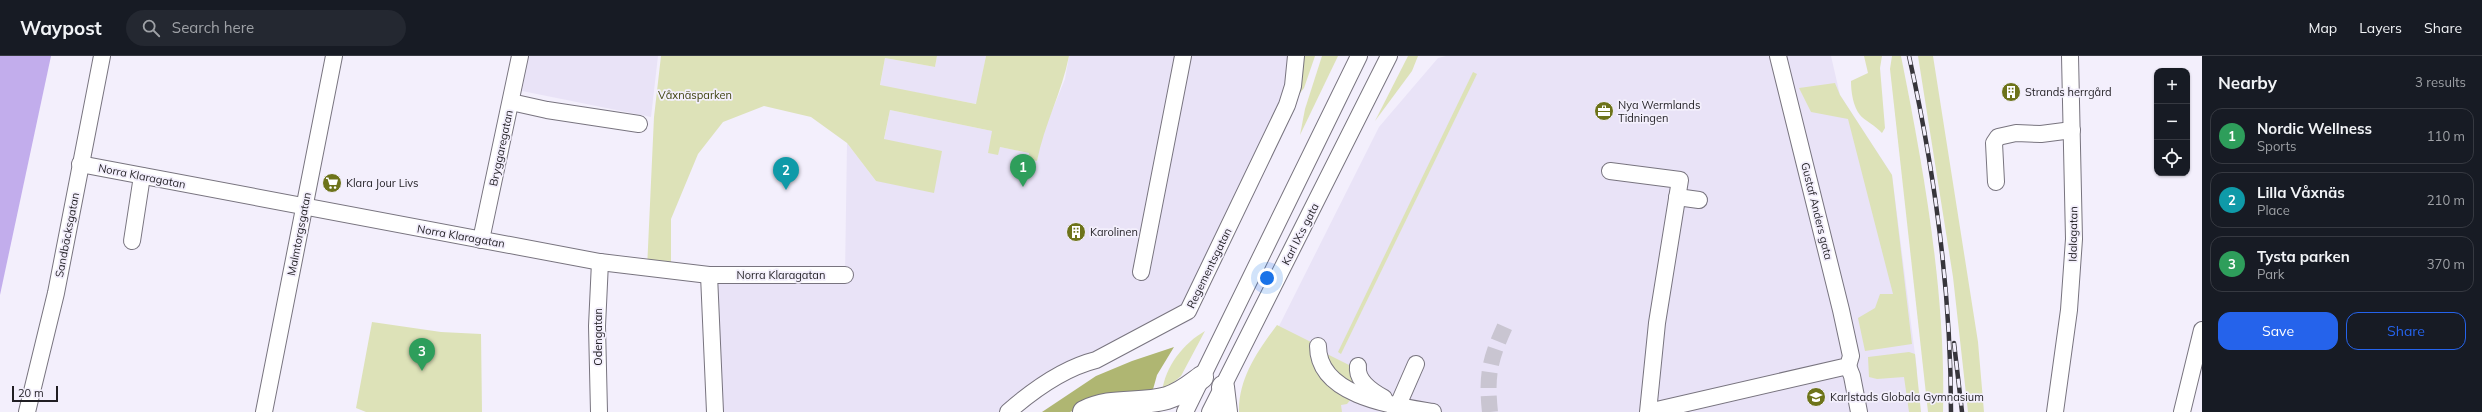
<!DOCTYPE html>
<meta charset="utf-8">
<style>
body{margin:0;font-family:Mulish,sans-serif;background:#242831;color:#f1f3f6}
.controls{position:absolute;right:12px;top:12px;display:grid;overflow:hidden;border-radius:8px;box-shadow:0 1px 3px #0004}
.controls button{width:36px;height:36px;display:grid;place-items:center;padding:0;border:0;border-bottom:1px solid #363941;background:#171b24;color:#f1f3f6;font:20px sans-serif}
.scale{position:absolute;left:12px;bottom:10px;width:46px;box-sizing:border-box;padding-left:4px;border:2px solid #201e23;border-top:0;font-size:11px;line-height:14px;white-space:nowrap;color:#201e23;-webkit-text-stroke:3px #f3effc;paint-order:stroke}
.you{position:absolute;left:1267px;top:222px;width:14px;height:14px;margin:-10px;border:3px solid #fff;border-radius:50%;background:#1a73e8;box-shadow:0 0 0 6px #1a73e833}
.badge{display:grid;place-items:center;width:26px;height:26px;border-radius:50%;background:#2563eb;color:#fff;font-size:13px;font-weight:700}
.pin{position:absolute;translate:-50% -33px;filter:drop-shadow(0 1px 2px #0008)}
.pin::after{content:'';position:absolute;top:21px;width:14px;height:12px;background:inherit;clip-path:polygon(0 0,100% 0,50% 100%)}
.list{margin:0;padding:0;list-style:none}
h2{display:flex;justify-content:space-between;align-items:center;height:52px;margin:0;padding:0 16px;font-size:17px}
h2 small{font-size:13px;font-weight:400;color:#9ea1a6}
.list li{display:grid;grid-template-columns:26px 1fr auto;gap:12px;align-items:center;box-sizing:border-box;height:56px;margin:0 8px 8px;padding:0 8px;border:1px solid #363941;border-radius:12px}
.list b{display:block;font-size:15px;white-space:nowrap}
.list p{margin:0;font-size:13px;white-space:nowrap;color:#9ea1a6}
.list em{font-size:13px;font-style:normal;color:#9ea1a6}
.actions{display:flex;gap:8px;padding:12px 16px}
.actions a{flex:1;padding:9px 0;border:1px solid #2563eb;border-radius:12px;text-align:center;font-size:14px;color:#2563eb}
.actions .main{background:#2563eb;color:#fff}
.icon{flex:none;width:22px;height:22px;fill:none;stroke:currentColor;stroke-width:2;stroke-linecap:round;stroke-linejoin:round}
.map{position:relative;flex:none;width:2202px;height:356px;overflow:hidden}
header{display:flex;align-items:center;gap:24px;box-sizing:border-box;height:56px;padding:0 20px;background:#171b24;border-bottom:1px solid #363941}
header strong{font-size:19px}
nav{display:flex;gap:22px;margin-inline-start:auto;font-size:14px}
.search{width:280px;height:36px;background:#242831;display:flex;align-items:center;gap:10px;box-sizing:border-box;padding:0 14px;border-radius:22px;color:#9ea1a6;font-size:15px}
main{display:flex}
aside{flex:1;background:#171b24}
.map>svg:first-child{display:block}
</style>
<header>
<strong>Waypost</strong>
<div class="search"><svg class="icon" aria-label="search" viewBox="0 0 24 24"><circle cx="10" cy="10" r="6"/><path d="M15 15l6 6"/></svg>Search here</div>
<nav><a>Map</a><a>Layers</a><a>Share</a></nav>
</header>
<main>
<div class="map">
<svg width="2202" height="356" viewBox="0 0 2202 356">
<rect width="100%" height="100%" fill="#f3effc"/>
<g fill="#e9e3f7">
<path d="M 528,0 L 658,0 L 651,61 L 522,35 Z"/>
<path d="M 937,0 L 986,0 L 977,48 L 880,30 L 885,2 L 935,11 Z"/>
<path d="M 1069,0 L 1301,0 L 1215,216 L 1192,264 L 1110,301 L 1053,331 L 1021,356 L 715,356 L 709,219 L 845,219 L 847,87 L 876,125 L 890,54 L 992,75 L 1000,91 L 1030,97 L 1037,104 L 1041,82 L 1065,23 Z"/>
<path d="M 1446,0 L 1831,0 L 1840,39 L 1892,119 L 1917,314 L 1911,356 L 1326,356 L 1273,282 L 1379,71 L 1438,2 Z"/>
</g>
<g fill="#dde2b8">
<path d="M 661,0 L 937,0 L 935,11 L 885,2 L 880,29 L 976,48 L 986,0 L 1069,0 C 1062,36 1044,69 1037,105 L 1028,103 L 1029,97 L 1000,91 L 998,99 L 988,97 L 992,75 L 890,54 L 884,83 L 942,95 L 934,137 L 876,125 L 847,87 L 811,61 L 764,50 L 723,66 L 698,98 L 671,163 L 671,211 L 647,213 L 654,61 Z"/>
<path d="M 1301,0 L 1315,0 L 1304,32 L 1297,41 Z"/>
<path d="M 1322,0 L 1338,0 L 1300,79 L 1305,53 Z"/>
<path d="M 1408,0 L 1418,0 L 1412,15 L 1375,65 Z"/>
<path d="M 1864,0 L 1882,0 L 1880,12 L 1885,72 L 1882,77 C 1876,70 1864,64 1860,59 C 1853,50 1851,36 1851,25 L 1868,17 Z"/>
<path d="M 1892,0 L 1901,0 C 1924,115 1946,238 1943,356 L 1928,356 L 1890,13 Z"/>
<path d="M 1918,0 L 1933,0 L 1978,286 L 1984,356 L 1968,356 L 1953,221 Z"/>
<path d="M 1473,16 L 1477,18 L 1341,298 L 1338,296 Z"/>
<path d="M 1835,27 L 1840,39 L 1892,119 L 1912,288 L 1865,295 L 1858,262 L 1875,252 L 1880,238 L 1893,238 L 1848,63 L 1811,56 L 1799,32 Z"/>
<path d="M 372,266 L 441,276 L 481,278 L 482,356 L 366,356 L 356,352 Z"/>
<path d="M 1277,269 L 1311,286 C 1309,314 1332,326 1351,343 L 1347,348 L 1341,349 L 1342,356 L 1239,356 C 1238,323 1258,294 1277,269 Z"/>
<path d="M 1205,275 L 1181,320 L 1162,336 C 1165,310 1184,287 1205,275 Z"/>
<path d="M 1909,296 L 1915,298 L 1921,356 L 1909,356 L 1904,321 L 1877,323 L 1869,321 L 1868,301 Z"/>
<path d="M 1325,297 L 1349,309 L 1357,333 L 1330,311 Z"/>
</g>
<path fill="#afb672" d="M 1174,291 L 1157,319 L 1152,337 L 1097,345 L 1070,356 L 1042,356 L 1096,320 L 1132,305 Z"/>
<path fill="#c2adec" d="M 0,0 L 51,0 L 0,239 Z"/>
<g fill="none" stroke-linecap="round" stroke-linejoin="round">
<path stroke="#c9c5d1" stroke-width="16" stroke-dasharray="16 8" stroke-linecap="butt" d="M 1490,356 C 1486,319 1490,303 1505,270"/>
<defs>
<g id="minor">
<path d="M 511,46 L 547,54 L 639,68"/>
<path d="M 80,108 L 600,206 L 709,219 L 845,219"/>
<path d="M 1610,115 L 1680,124 L 1657,267 L 1648,356 L 1848,310 L 1851,300 L 1841,254 L 1778,0"/>
<path d="M 1996,126 L 1994,87 L 1998,81 L 2016,77 L 2041,78 L 2072,74"/>
<path d="M 1677,141 L 1699,144"/>
<path d="M 481,184 L 520,0"/>
<path d="M 132,185 L 142,120"/>
<path d="M 1141,216 L 1183,0"/>
<path d="M 709,219 L 715,356"/>
<path d="M 1318,290 C 1318,341 1396,350 1433,356"/>
<path d="M 1358,310 C 1356,325 1373,336 1384,342"/>
<path d="M 1848,310 L 1852,320 L 1859,356"/>
<path d="M 27,356 L 56,237 L 102,0"/>
<path d="M 264,356 L 334,0"/>
<path d="M 599,356 L 597,270 L 600,206"/>
<path d="M 1008,356 C 1032,335 1064,312 1096,304 L 1188,255 L 1287,49 L 1293,30 L 1296,0"/>
<path d="M 1185,356 L 1359,0"/>
<path d="M 1210,356 L 1389,0"/>
<path d="M 1395,356 L 1416,308"/>
<path d="M 2055,356 L 2069,254 L 2074,183 L 2070,0"/>
<path d="M 2182,356 L 2202,274"/>
</g>
<g id="highway">
<path d="M 1223,331 L 1226,356"/>
<path d="M 1084,356 C 1111,342 1140,350 1167,342 C 1181,338 1191,329 1202,321"/>
</g>
</defs>
<use href="#minor" stroke="#78747f" stroke-width="18"/>
<use href="#highway" stroke="#78747f" stroke-width="24"/>
<use href="#minor" stroke="#fff" stroke-width="16"/>
<use href="#highway" stroke="#fff" stroke-width="22"/>
<defs>
<g id="rail">
<path d="M 1909,0 C 1935,117 1951,236 1951,356"/>
<path d="M 1954,287 L 1962,356"/>
</g>
</defs>
<use href="#rail" stroke="#37353b" stroke-width="4.5"/>
<use href="#rail" stroke="#f3effc" stroke-width="3" stroke-dasharray="9" stroke-linecap="butt"/>
</g>
<defs>
<symbol id="building-disc" viewBox="-11 -11 22 22"><circle r="9.5" fill="#6d731a" stroke="#f3effc"/><path d="M-4-6H4V6H1V3H-1V6H-4ZM-2.5-4.3h1.7v1.8h-1.7ZM.8-4.3h1.7v1.8H.8ZM-2.5-1h1.7V.8h-1.7ZM.8-1h1.7V.8H.8Z" fill="#fff"/></symbol>
<symbol id="office-disc" viewBox="-11 -11 22 22"><circle r="9.5" fill="#6d731a" stroke="#f3effc"/><path d="M-6-3h4V-5.5h4V-3h4V5H-6ZM-1-4.5V-3h2v-1.5ZM-6 0V1H6V0Z" fill="#fff"/></symbol>
<symbol id="supermarket-disc" viewBox="-11 -11 22 22"><circle r="9.5" fill="#6d731a" stroke="#f3effc"/><path d="M-6-5.5h2.5l.6 2H6L4.5 2H-2.5L-4.4-4H-6ZM-1.5 3.2a1.3 1.3 0 1 0 .1 0ZM3 3.2a1.3 1.3 0 1 0 .1 0Z" fill="#fff"/></symbol>
<symbol id="school-disc" viewBox="-11 -11 22 22"><circle r="9.5" fill="#6d731a" stroke="#f3effc"/><path d="M0-5L7-2L0 1L-7-2ZM-4 1L0 2.5L4 1V4Q0 6-4 4Z" fill="#fff"/></symbol>
</defs>
<g fill-rule="evenodd">
<use href="#building-disc" x="2000" y="25" width="22" height="22"/>
<use href="#office-disc" x="1593" y="44" width="22" height="22"/>
<use href="#supermarket-disc" x="321" y="116" width="22" height="22"/>
<use href="#building-disc" x="1065" y="165" width="22" height="22"/>
<use href="#school-disc" x="1805" y="330" width="22" height="22"/>
</g>
<g text-anchor="middle" stroke-width="3.5" stroke-linejoin="round" paint-order="stroke">
<g font-size="11" fill="#201e23" stroke="#f3effc" text-anchor="start">
<text x="2025" y="40">Strands herrgård</text>
<text x="1618" y="53">Nya Wermlands<tspan x="1618" dy="13">Tidningen</tspan></text>
<text x="346" y="131">Klara Jour Livs</text>
<text x="1090" y="180">Karolinen</text>
<text x="1830" y="345">Karlstads Globala Gymnasium</text>
</g>
<g font-size="11" fill="#404410" stroke="#f3effc">
<text x="695" y="43">Våxnäsparken</text>
</g>
<g font-size="11" fill="#201e23" stroke="#f3effc">
<text transform="translate(501 92) rotate(-78)" y="4">Bryggaregatan</text>
<text transform="translate(142 120) rotate(11)" y="4">Norra Klaragatan</text>
<text transform="translate(1817 155) rotate(76)" y="4">Gustaf Anders gata</text>
<text transform="translate(299 178) rotate(-79)" y="4">Malmtorgsgatan</text>
<text transform="translate(1300 178) rotate(-63)" y="4">Karl IX:s gata</text>
<text transform="translate(2073 178) rotate(-89)" y="4">Idalagatan</text>
<text transform="translate(67 179) rotate(-79)" y="4">Sandbäcksgatan</text>
<text transform="translate(461 180) rotate(10)" y="4">Norra Klaragatan</text>
<text transform="translate(1209 212) rotate(-64)" y="4">Regementsgatan</text>
<text x="781" y="223">Norra Klaragatan</text>
<text transform="translate(598 281) rotate(-90)" y="4">Odengatan</text>
</g>
</g>
</svg>
<div class="controls">
<button>+</button>
<button>−</button>
<button><svg class="icon" aria-label="locate" viewBox="0 0 24 24"><circle cx="12" cy="12" r="6"/><path d="M12 2v4M12 18v4M2 12h4M18 12h4"/></svg></button>
</div>
<div class="scale">20 m</div>
<div class="you"></div>
<div class="pin badge" style="left:1023px;top:131px;background:#2e9e5b">1</div>
<div class="pin badge" style="left:786px;top:134px;background:#0f9aa8">2</div>
<div class="pin badge" style="left:422px;top:315px;background:#2e9e5b">3</div>
</div>
<aside>
<h2>Nearby<small>3 results</small></h2>
<ul class="list">
<li><span class="badge" style="background:#2e9e5b">1</span><div><b>Nordic Wellness</b><p>Sports</p></div><em>110 m</em></li>
<li><span class="badge" style="background:#0f9aa8">2</span><div><b>Lilla Våxnäs</b><p>Place</p></div><em>210 m</em></li>
<li><span class="badge" style="background:#2e9e5b">3</span><div><b>Tysta parken</b><p>Park</p></div><em>370 m</em></li>
</ul>
<div class="actions"><a class="main">Save</a><a>Share</a></div>
</aside>
</main>
